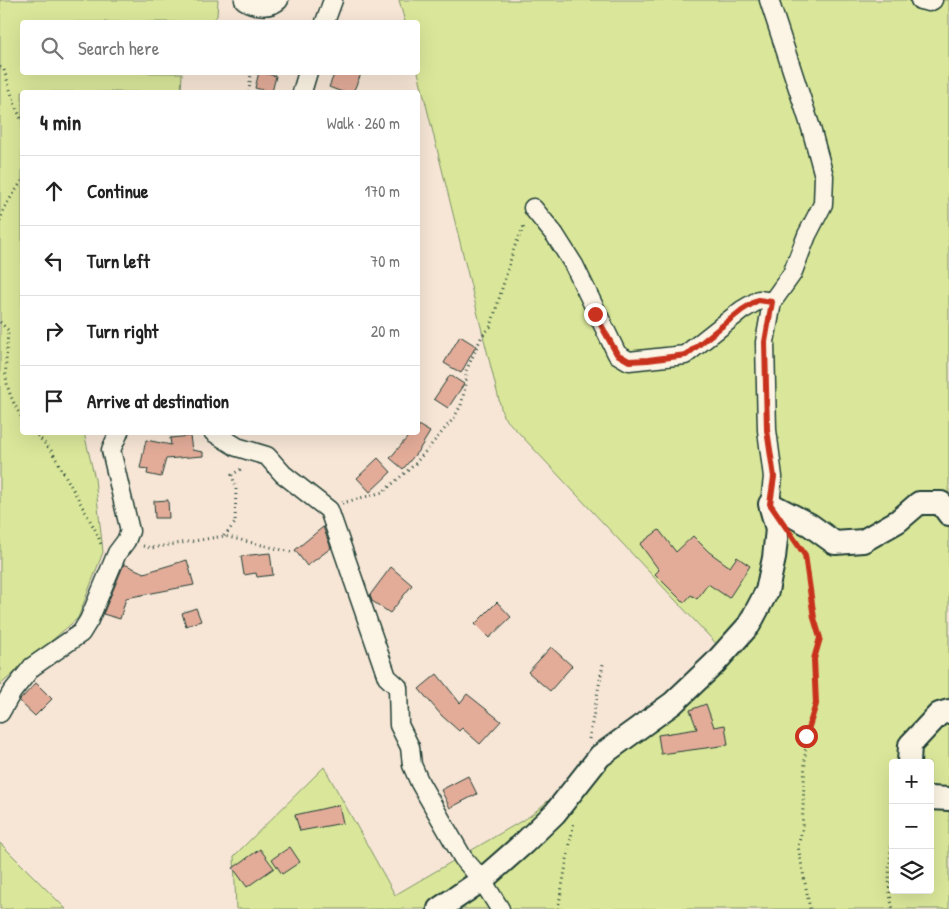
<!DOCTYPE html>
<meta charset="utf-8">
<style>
body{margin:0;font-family:"Patrick Hand",sans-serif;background:#f2f2f2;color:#222}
.controls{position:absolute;right:15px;bottom:15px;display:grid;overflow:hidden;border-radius:5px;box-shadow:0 5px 20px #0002}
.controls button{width:45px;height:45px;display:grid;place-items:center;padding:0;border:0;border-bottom:1px solid #e0e0e0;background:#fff;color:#222;font:25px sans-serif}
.stop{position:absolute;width:15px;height:15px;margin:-11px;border:4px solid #c8321e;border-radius:50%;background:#fff}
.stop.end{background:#c8321e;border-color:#fff;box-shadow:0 1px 5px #0008}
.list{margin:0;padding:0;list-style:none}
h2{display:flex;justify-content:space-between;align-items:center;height:65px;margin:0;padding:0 20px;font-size:21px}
h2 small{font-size:16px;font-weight:400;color:#767676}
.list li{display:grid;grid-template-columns:32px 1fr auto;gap:15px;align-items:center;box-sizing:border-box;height:70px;padding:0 20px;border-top:1px solid #e0e0e0}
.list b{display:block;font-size:19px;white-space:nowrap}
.list em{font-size:16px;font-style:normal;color:#767676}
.icon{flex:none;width:28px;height:28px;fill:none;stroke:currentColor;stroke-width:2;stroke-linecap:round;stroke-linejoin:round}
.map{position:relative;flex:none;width:949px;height:909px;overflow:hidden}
.search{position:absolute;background:#fff;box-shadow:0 5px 20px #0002;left:20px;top:20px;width:400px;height:55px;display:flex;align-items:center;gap:12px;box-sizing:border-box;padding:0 18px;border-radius:5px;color:#767676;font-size:19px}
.panel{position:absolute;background:#fff;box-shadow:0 5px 20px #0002;left:20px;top:90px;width:400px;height:345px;border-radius:5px}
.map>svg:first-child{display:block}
</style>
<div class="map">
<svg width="949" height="909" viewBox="0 0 949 909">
<rect width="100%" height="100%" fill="#f7e6d6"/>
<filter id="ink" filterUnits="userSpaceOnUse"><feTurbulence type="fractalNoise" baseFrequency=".02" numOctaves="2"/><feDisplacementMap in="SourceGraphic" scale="10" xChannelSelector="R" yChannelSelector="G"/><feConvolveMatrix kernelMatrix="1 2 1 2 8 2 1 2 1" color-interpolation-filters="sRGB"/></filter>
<g filter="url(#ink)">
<g fill="#dae79a" stroke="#7c9267" fill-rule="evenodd">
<path d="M 0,0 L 218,0 L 217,16 L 212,22 L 22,22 L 22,72 L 182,73 L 181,92 L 22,92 L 22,432 L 84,433 L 95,479 L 103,552 L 78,618 L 0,685 Z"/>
<path d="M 399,0 L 949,0 L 949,909 L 236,909 L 234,856 L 324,767 L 395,895 L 530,816 L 724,652 L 503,416 L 418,72 L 418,22 L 405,22 ZM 893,763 L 930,763 L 930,890 L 893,890 Z"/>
<path d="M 0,843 L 66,909 L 0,909 Z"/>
</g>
<g fill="#e3ac99" stroke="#1f3d34">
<path d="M 259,72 L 276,76 L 272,92 L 255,88 Z"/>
<path d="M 335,72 L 362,72 L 353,92 L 342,92 L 329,87 Z"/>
<path d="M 460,336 L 476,346 L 461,373 L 444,363 Z"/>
<path d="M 450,375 L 464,384 L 448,408 L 434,399 Z"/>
<path d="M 418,425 L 430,432 L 419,450 L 403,469 L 390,458 L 412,432 L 418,432 Z"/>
<path d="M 190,436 L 192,450 L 203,452 L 203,456 L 166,459 L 161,477 L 147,474 L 148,469 L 140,468 L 146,440 L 171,445 L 170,438 Z"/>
<path d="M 378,458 L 391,472 L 370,492 L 357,478 Z"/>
<path d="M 168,500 L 169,518 L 155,518 L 154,501 Z"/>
<path d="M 323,527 L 331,548 L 307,566 L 295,550 Z"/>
<path d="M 659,530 L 676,552 L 693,536 L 709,552 L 730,567 L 737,557 L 750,566 L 729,598 L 708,584 L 697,599 L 691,595 L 684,603 L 655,574 L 659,570 L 640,544 Z"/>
<path d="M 270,553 L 273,575 L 257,577 L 256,573 L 244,575 L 241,556 Z"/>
<path d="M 187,560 L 194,585 L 126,598 L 120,619 L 103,614 L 124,564 L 144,573 Z"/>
<path d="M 391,567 L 412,585 L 390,613 L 372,601 L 370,595 Z"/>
<path d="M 497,602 L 511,617 L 489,638 L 475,624 Z"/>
<path d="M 196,608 L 201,621 L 186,626 L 182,613 Z"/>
<path d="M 551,647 L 572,666 L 550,691 L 528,672 Z"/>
<path d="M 437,674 L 460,703 L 467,694 L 501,721 L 480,744 L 462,728 L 459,731 L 442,716 L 419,689 Z"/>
<path d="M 36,683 L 52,699 L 35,716 L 19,701 Z"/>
<path d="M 706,704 L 714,727 L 725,725 L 728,745 L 661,754 L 658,735 L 697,729 L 690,710 Z"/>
<path d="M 468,776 L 477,794 L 450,808 L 441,790 Z"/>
<path d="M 339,805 L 343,823 L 300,831 L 295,815 Z"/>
<path d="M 290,847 L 300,862 L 282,874 L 272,859 Z"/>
<path d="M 260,849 L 274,868 L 247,887 L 233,868 Z"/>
</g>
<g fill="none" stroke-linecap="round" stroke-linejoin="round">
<defs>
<g id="minor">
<path d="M 244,0 C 253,6 270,9 279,0"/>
<path d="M 769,0 L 811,128 L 824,176 L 823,204 L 807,235 L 792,274 L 772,302 L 765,342 L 767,430 L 773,477 L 770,504"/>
<path d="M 920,0 L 929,2 L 933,0"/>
<path d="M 325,22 L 333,0"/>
<path d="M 302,92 L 308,72"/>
<path d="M 533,208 L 555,235 L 574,265 L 617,354 L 629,361 L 685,355 L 742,310 L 759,300 L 772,302"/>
<path d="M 213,432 L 237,447 L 267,456 L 283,474 L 329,510 L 387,677 L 398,687 L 399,725 L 410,747 L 412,765 L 420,783 L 463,858 L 482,880 L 500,909"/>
<path d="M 0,713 L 12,692 L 32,667 L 81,633 L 89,620 L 117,553 L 126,541 L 130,531 L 111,450 L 119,432"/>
</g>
<g id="tertiary">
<path d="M 909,763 L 910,745 L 939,714 L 949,711"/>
<path d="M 930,798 L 949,799"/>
<path d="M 439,909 L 482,880 L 524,843 L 555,813 L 600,756 L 673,703 L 714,664 L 749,625 L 767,591 L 774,558 L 777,529 L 770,504 L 810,525 L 835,543 L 863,541 L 898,521 L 919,503 L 941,503 L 949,514"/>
</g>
</defs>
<use href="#minor" stroke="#1f3d34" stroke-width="21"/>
<use href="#tertiary" stroke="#1f3d34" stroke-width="26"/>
<g stroke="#1f3d34" stroke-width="3" stroke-dasharray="1 4" stroke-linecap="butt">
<path d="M 0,67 L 4,70 L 15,105 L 22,121"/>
<path d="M 249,92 L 251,72"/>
<path d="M 0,221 L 4,208 L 22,181"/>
<path d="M 0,322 L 8,330 C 6,373 0,381 22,418"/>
<path d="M 34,432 L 51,450 L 97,533 L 102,547"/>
<path d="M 342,503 L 383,492 L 414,465 L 454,418 L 461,405 L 466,384 L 466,371 L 482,336 L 491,326 L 514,248 L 525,224"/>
<path d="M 224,536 L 235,523 L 236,489 L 232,475 L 244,467"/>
<path d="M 796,541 L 805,555 L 814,618 L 820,638 L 814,659 L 816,704 L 806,736 L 802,831 L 798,846 L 810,909"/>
<path d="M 143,546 L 151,548 L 224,536 L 291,552"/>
<path d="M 589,739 L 603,664"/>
<path d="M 893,837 C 889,859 887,888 893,909"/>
<path d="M 558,909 L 574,821"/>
</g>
<use href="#minor" stroke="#fcf5e5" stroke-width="18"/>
<use href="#tertiary" stroke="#fcf5e5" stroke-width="22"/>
</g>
</g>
<g fill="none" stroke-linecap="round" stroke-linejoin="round" filter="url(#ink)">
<path stroke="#c8321e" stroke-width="6" d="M 595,314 L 617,354 L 629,361 L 648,360 L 686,355 L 742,310 L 758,300 L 772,302 L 765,342 L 767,430 L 774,477 L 770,504 L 805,555 L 814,618 L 820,638 L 814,659 L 816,704 L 806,736"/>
</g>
</svg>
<div class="controls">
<button>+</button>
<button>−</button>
<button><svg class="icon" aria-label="layers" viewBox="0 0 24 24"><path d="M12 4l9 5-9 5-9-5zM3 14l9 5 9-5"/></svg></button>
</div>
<div class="stop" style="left:806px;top:736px"></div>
<div class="stop end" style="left:595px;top:314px"></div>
<div class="search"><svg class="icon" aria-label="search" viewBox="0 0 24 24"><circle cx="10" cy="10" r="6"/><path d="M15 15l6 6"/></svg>Search here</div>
<section class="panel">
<h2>4 min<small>Walk · 260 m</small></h2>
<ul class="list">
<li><svg class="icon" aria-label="ahead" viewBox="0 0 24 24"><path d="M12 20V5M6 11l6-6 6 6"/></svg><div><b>Continue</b></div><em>170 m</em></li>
<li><svg class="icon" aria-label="left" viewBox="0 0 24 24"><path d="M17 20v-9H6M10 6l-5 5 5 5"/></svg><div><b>Turn left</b></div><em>70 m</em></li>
<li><svg class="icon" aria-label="right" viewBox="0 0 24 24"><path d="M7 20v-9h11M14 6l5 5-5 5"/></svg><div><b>Turn right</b></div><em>20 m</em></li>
<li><svg class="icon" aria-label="arrive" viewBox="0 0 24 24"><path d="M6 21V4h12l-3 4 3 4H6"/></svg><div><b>Arrive at destination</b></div></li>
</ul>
</section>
</div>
